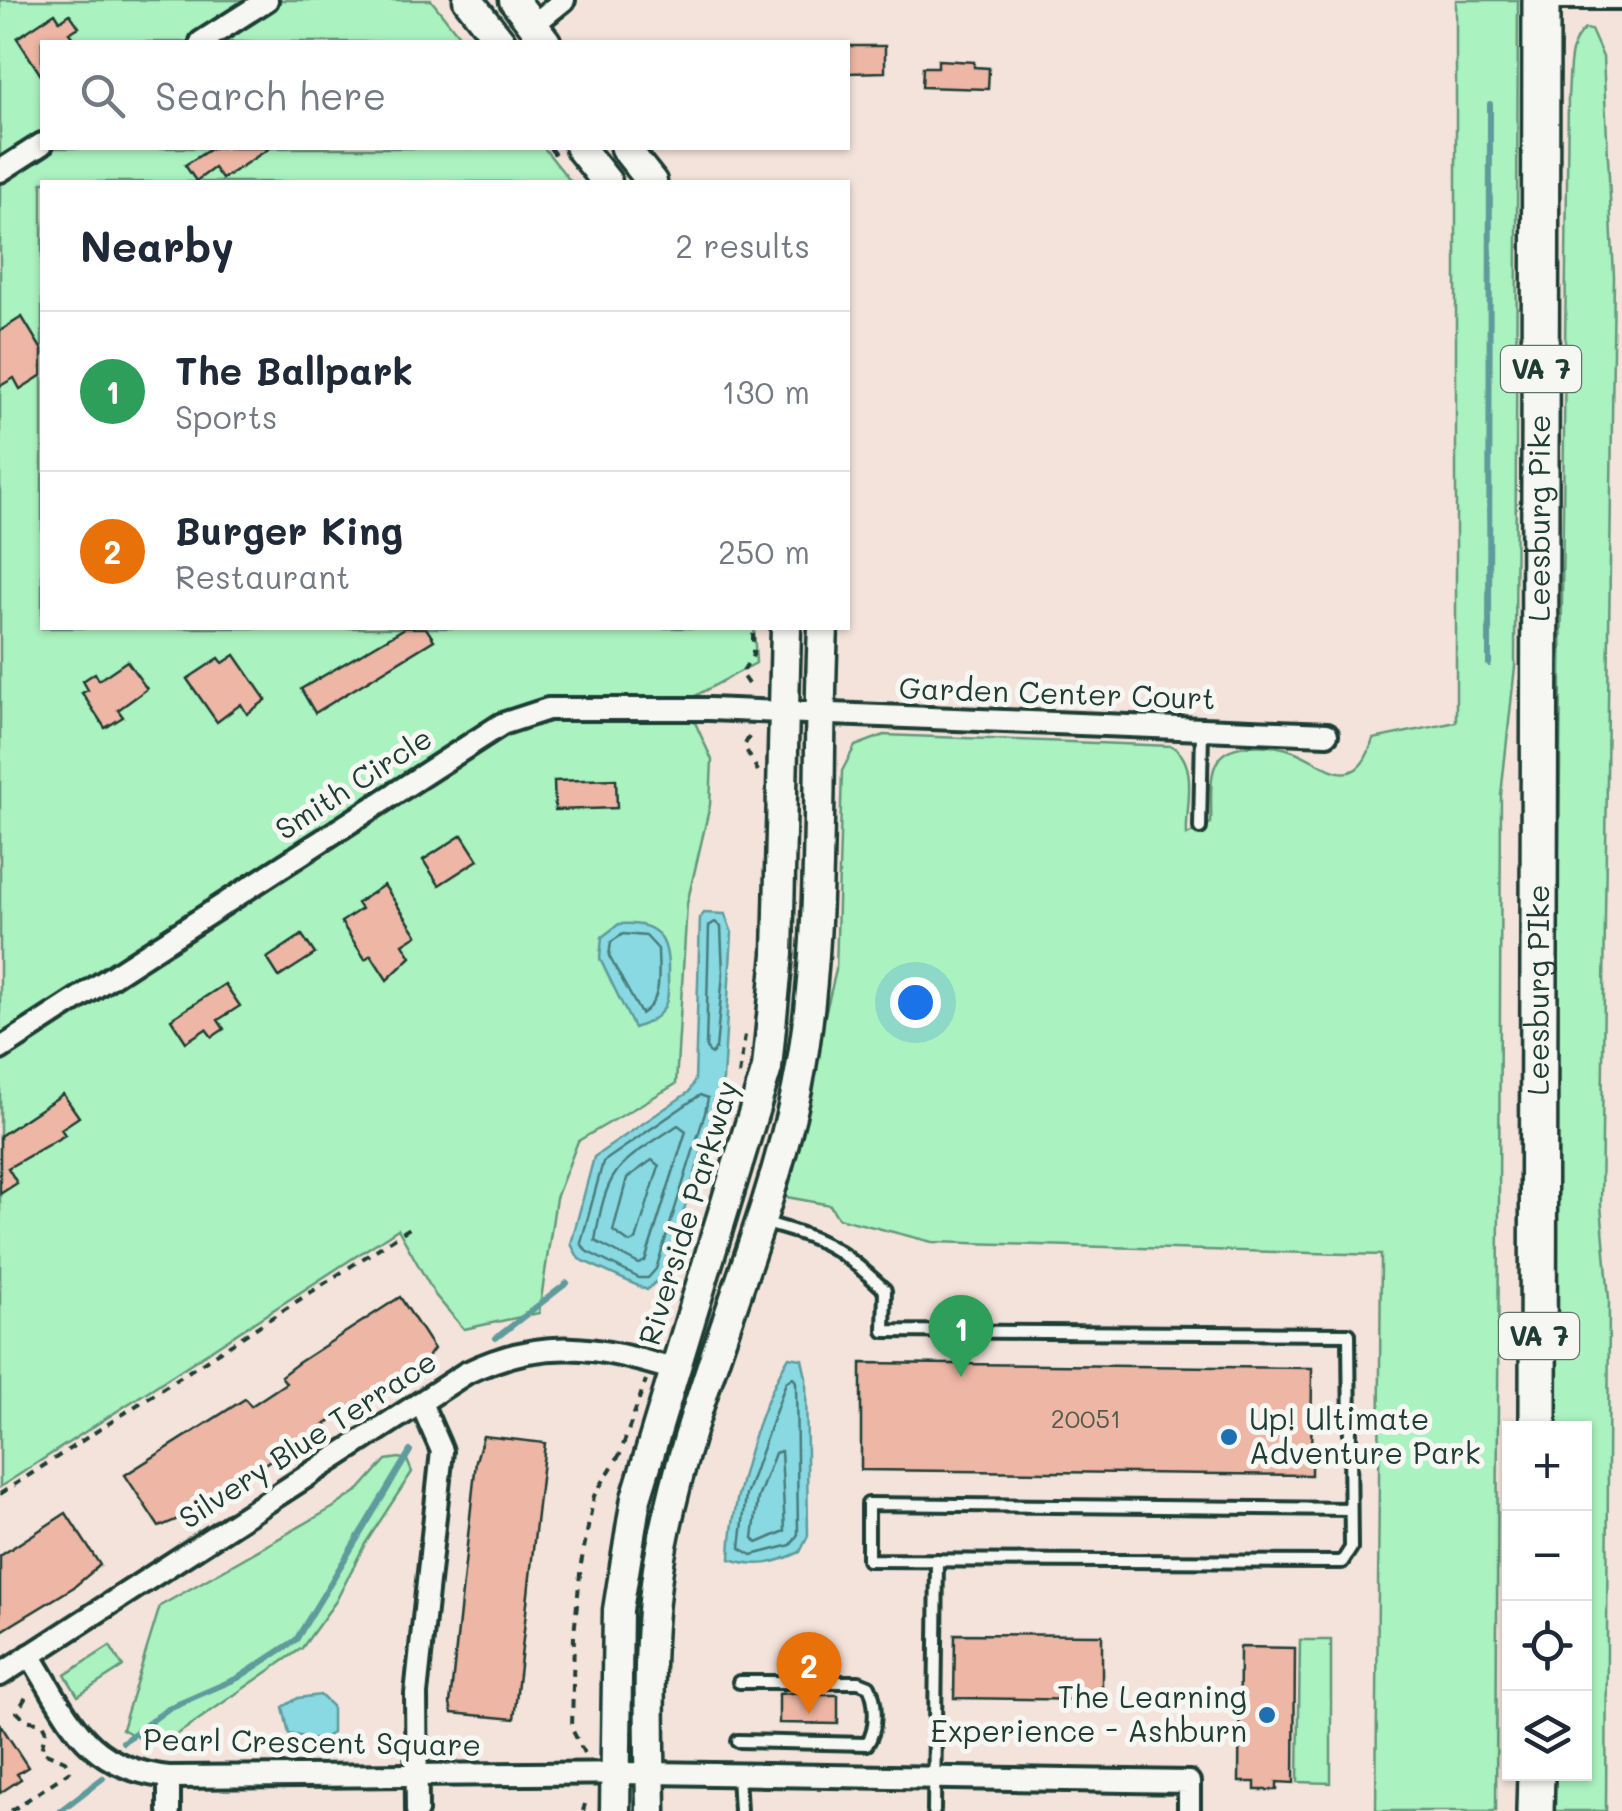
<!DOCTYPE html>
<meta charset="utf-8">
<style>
body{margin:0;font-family:Mali,sans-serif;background:#f2f2f3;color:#1f2937}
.controls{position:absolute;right:30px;bottom:30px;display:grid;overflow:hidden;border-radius:0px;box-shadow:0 2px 8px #0004}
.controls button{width:90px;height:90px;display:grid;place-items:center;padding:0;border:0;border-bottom:2px solid #e0e1e3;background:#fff;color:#1f2937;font:50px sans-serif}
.you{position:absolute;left:915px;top:1002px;width:35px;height:35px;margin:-25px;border:8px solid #fff;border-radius:50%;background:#1a73e8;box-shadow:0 0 0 15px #1a73e833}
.badge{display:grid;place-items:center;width:65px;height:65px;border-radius:50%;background:#db2777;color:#fff;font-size:32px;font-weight:700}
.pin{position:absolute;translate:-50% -82px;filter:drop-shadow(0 2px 5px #0008)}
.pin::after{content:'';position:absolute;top:52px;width:35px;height:30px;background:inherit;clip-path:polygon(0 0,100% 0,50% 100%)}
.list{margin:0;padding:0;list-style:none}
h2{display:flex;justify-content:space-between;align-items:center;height:130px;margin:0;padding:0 40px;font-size:42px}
h2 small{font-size:32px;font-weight:400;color:#747a83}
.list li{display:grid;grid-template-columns:65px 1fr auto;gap:30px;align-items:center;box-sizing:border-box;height:160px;padding:0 40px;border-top:2px solid #e0e1e3}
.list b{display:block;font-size:38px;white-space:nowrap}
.list p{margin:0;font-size:32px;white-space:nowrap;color:#747a83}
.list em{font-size:32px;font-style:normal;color:#747a83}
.icon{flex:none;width:55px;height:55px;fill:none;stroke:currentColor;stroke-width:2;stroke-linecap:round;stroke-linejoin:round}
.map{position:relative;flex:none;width:1622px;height:1811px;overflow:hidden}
.search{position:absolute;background:#fff;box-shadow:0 2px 8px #0004;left:40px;top:40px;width:810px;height:110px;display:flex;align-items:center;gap:25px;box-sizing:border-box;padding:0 35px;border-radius:0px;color:#747a83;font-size:38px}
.panel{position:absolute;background:#fff;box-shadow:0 2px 8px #0004;left:40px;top:180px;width:810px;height:450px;border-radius:0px}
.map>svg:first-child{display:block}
</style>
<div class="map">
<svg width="1622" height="1811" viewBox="0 0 1622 1811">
<rect width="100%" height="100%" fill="#f4e3db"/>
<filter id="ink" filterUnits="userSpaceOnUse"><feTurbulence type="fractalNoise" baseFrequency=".01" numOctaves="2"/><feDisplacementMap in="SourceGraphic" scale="20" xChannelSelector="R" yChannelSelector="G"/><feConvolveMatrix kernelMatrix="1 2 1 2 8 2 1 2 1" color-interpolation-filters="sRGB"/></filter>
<g filter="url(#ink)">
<g fill="#aaf2bf" stroke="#64987a" stroke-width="2.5">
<path d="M 0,0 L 431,0 L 464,42 L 42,42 L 42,148 L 544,148 L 571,182 L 42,182 L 42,628 L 754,628 L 756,663 L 695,696 L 693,718 L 712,760 L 710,805 L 687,904 L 676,1084 L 578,1141 L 556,1198 L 539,1313 L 464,1329 L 435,1295 L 398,1229 L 0,1487 Z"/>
<path d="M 1456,0 L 1518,0 L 1515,667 L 1501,795 L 1496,1811 L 1376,1811 L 1381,1255 L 932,1242 L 838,1218 L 830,1205 L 781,1196 L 836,970 L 842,771 L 855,746 L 884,735 L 1172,746 C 1200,764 1185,807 1187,835 L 1211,823 C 1212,805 1208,775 1218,760 C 1229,741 1274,744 1293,751 C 1322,761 1356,800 1373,739 L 1456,722 Z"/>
<path d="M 1585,29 L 1591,30 L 1603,57 L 1614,277 L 1601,1205 L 1609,1299 L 1606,1811 L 1550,1811 L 1550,1774 L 1584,1774 L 1584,1428 L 1552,1428 L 1568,96 C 1570,76 1567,42 1585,29 Z"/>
<path d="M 399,1458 L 407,1460 L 412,1472 L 365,1544 L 336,1601 L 302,1648 L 172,1738 L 152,1745 L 122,1729 L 160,1606 L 334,1507 L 360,1489 L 386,1460 Z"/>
<path d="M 1300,1640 L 1331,1640 L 1331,1783 L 1298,1782 Z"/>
<path d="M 110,1646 L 123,1667 L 78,1696 L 65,1675 Z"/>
</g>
<g fill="#88d9e2" stroke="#5e9b9c" stroke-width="2.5">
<path d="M 704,913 L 725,914 L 732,933 L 723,1080 L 665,1273 L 647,1290 L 579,1259 L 571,1244 L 594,1157 L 689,1092 L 695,1080 L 700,918 Z"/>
<path d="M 619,924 C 658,921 669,938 668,974 C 668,987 670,1001 661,1012 C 655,1020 643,1025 634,1028 L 600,959 L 602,937 Z"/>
<path d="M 789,1357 L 802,1359 L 806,1378 L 808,1536 L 800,1552 C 774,1564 758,1568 730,1559 C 731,1500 758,1408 789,1357 Z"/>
<path d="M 320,1695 L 332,1706 L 332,1733 L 320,1740 L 289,1734 L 283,1707 L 298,1698 Z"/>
</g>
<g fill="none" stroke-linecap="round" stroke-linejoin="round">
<g stroke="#497b7a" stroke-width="2.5">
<path d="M 715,922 L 721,927 L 723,974 L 716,1049 L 711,1054 L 706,1048 L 709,926 Z"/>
<path d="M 623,934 L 646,936 L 658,949 C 658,973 664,1000 641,1014 L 609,956 L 611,942 Z"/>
<path d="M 700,1095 L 708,1098 L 705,1113 L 656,1269 L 648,1278 L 639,1278 L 586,1251 L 581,1243 L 603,1162 Z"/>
<path d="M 678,1125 L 686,1131 L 645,1261 L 639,1264 L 595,1241 C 607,1165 618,1165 678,1125 Z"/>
<path d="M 652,1160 L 659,1166 L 636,1240 L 630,1243 L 613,1231 L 627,1178 Z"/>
<path d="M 793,1377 L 796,1382 L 798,1534 L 791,1545 L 752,1555 L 740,1548 L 746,1495 L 786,1382 Z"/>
<path d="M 781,1451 L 785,1531 L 757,1543 L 753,1538 L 758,1498 L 775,1453 Z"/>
</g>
<g stroke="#5e9b9c" stroke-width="6">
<path d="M 1489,664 L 1490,104"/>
<path d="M 496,1338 L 567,1283"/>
<path d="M 123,1742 L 169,1708 L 238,1678 L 296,1640 L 410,1451"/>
<path d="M 60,1811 L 103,1778"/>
</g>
</g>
<g fill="#eeb6a4" stroke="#1f3d34" stroke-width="2.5">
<path d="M 55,13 L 60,21 L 70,14 L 79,27 L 69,33 L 76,42 L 42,42 L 42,77 L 17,38 Z"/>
<path d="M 848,46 L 885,46 L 885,72 L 848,73 Z"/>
<path d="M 938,60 L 974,62 L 974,67 L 989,68 L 988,89 L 922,87 L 923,67 L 938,67 Z"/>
<path d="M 212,148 L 270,148 L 222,179 L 214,168 L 196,181 L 185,165 Z"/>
<path d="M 22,317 L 42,350 L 42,375 L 20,389 L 14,378 L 0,386 L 0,331 Z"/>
<path d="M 405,628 L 426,628 L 434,640 L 315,713 L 301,689 Z"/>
<path d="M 235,655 L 266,700 L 247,714 L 241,704 L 217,722 L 187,679 L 219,658 L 223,663 Z"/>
<path d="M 127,661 L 147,689 L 118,710 L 123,717 L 105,728 L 82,693 L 88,690 L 83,681 L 95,673 L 99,680 Z"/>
<path d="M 616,779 L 617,808 L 555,810 L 554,781 Z"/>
<path d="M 462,835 L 478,860 L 439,885 L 423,860 Z"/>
<path d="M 384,885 L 417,935 L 403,944 L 411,957 L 387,980 L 371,955 L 365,959 L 341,922 L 361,909 L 357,903 Z"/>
<path d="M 302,935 L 315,954 L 279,977 L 267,958 Z"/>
<path d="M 225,984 L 240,1006 L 218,1020 L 224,1029 L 212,1037 L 206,1029 L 186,1042 L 171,1019 Z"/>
<path d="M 63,1094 L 79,1117 L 61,1129 L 65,1135 L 8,1168 L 17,1183 L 0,1194 L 0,1136 Z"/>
<path d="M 400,1297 L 434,1349 L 427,1358 L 183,1517 L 159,1527 L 125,1475 L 245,1399 L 251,1406 L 286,1383 L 281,1376 L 298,1363 Z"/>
<path d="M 861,1363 L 1312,1368 L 1311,1475 L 861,1470 Z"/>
<path d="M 483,1436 L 545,1443 L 514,1719 L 452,1713 L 450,1704 L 476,1461 Z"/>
<path d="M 66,1513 L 100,1565 L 74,1587 L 0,1632 L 0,1556 Z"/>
<path d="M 955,1634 L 1102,1635 L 1102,1700 L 954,1698 Z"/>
<path d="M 1240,1647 L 1295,1648 L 1294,1783 L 1277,1782 L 1277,1790 L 1255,1790 L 1255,1782 L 1239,1782 Z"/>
<path d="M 815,1691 L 815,1695 L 838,1695 L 838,1724 L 779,1723 L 779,1694 Z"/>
<path d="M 0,1724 L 28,1767 L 17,1774 L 21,1779 L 0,1793 Z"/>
</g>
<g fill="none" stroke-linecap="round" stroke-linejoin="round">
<defs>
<g id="service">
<path d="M 1547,3 L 1622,3"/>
<path d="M 1200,828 L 1202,731"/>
<path d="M 762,1222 C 824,1239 838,1246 885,1290 L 884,1331 L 1349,1334 L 1351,1548 L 1342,1562 L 868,1560 L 868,1504 L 1350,1509"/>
<path d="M 738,1741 L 867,1744 C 877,1730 877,1702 869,1686 L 859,1682 L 739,1682"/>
<path d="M 738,1775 L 740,1811"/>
<path d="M 934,1811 L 937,1560"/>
</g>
<g id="minor">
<path d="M 533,25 L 564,0"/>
<path d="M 201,42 L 267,0"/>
<path d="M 0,171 L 42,144"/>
<path d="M 0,1049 L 502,724 L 548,709 L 709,709 L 1327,734"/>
<path d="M 30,1655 C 71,1721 85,1768 169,1777 L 651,1773 L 1189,1782 L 1189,1811"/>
<path d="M 0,1675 L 466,1373 C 543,1336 597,1346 675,1370"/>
<path d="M 169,1777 L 169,1811"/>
<path d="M 417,1811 L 416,1694 L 442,1451 L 421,1403"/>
</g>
<g id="secondary">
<path d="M 468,0 L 501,42"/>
<path d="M 514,0 L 546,42"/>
<path d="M 580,148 L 607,182"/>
<path d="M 625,148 L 652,182"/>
<path d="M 615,1811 L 618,1610 L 636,1498 L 767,1068 L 778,954 L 786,628"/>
<path d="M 651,1811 C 650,1723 645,1633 662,1546 C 692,1390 764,1244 797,1089 C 826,946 816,775 823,628"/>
</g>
<g id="motorway">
<path id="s1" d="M 1538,1428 L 1541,0"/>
<path d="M 1535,1811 L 1536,1774"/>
</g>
</defs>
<use href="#service" stroke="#1f3d34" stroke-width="18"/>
<use href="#minor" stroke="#1f3d34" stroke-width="28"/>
<use href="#secondary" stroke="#1f3d34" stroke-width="35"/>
<use href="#motorway" stroke="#1f3d34" stroke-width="42"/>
<g stroke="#1f3d34" stroke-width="4" stroke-dasharray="8 8" stroke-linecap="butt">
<path d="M 550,148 L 559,160"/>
<path d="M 748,684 L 741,674 L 753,655 L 753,628"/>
<path d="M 749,737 L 744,746 L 758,771"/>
<path d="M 739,1075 L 745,1035"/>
<path d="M 0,1494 L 416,1224"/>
<path d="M 584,1753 L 572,1729 L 574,1635 L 581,1564 L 594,1496 L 620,1454 L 646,1380"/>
<path d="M 11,1811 L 70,1771 L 65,1761 L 41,1751 L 46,1729 L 43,1723 L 25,1720 L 17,1712 L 29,1692"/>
<path d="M 583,1811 L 585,1804"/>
</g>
<use href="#service" stroke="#f6f6f2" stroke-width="10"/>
<use href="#minor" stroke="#f6f6f2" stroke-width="20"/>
<use href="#secondary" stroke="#f6f6f2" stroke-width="28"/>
<use href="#motorway" stroke="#f6f6f2" stroke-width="35"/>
</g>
</g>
<g fill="#1f6fb2" stroke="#f6f6f2" stroke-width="4">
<circle cx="1229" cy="1437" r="10"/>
<circle cx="1267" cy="1715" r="10"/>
</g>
<g text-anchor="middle" stroke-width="10" stroke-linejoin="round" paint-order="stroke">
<g font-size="25" fill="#535b50">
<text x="1086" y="1428">20051</text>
</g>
<g fill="#f6f6f2" stroke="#60746d" stroke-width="2.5">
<rect x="1501" y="346" width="80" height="46" rx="8"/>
<rect x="1499" y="1313" width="80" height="46" rx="8"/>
</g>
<g font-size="28" font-weight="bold" fill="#1f3d34">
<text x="1541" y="379">VA 7</text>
<text x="1539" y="1346">VA 7</text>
</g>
<g font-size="30" fill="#1f3d34" stroke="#f6f6f2">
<text dy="10" stroke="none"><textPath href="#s1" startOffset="910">Leesburg Pike</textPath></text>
<text transform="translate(1057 694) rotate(2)" y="10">Garden Center Court</text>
<text transform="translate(354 784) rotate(-33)" y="10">Smith Circle</text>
<text dy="10" stroke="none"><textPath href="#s1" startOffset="438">Leesburg PIke</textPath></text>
<text transform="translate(689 1213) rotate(-73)" y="10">Riverside Parkway</text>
<text transform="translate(308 1440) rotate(-33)" y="10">Silvery Blue Terrace</text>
<text transform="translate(312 1743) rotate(1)" y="10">Pearl Crescent Square</text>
</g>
<g font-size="30" fill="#1f3d34" stroke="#f6f6f2" text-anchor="start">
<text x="1249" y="1430">Up! Ultimate<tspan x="1249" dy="34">Adventure Park</tspan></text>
<text x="1247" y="1708" text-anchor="end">The Learning<tspan x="1247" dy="34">Experience - Ashburn</tspan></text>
</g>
</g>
</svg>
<div class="controls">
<button>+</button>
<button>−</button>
<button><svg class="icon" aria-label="locate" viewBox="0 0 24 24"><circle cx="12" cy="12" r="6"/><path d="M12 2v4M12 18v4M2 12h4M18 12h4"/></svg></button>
<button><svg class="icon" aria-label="layers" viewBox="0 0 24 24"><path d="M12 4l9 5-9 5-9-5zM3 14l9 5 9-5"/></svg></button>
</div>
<div class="you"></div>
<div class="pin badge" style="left:961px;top:1377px;background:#2e9e5b">1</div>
<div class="pin badge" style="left:809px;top:1714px;background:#e8710a">2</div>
<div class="search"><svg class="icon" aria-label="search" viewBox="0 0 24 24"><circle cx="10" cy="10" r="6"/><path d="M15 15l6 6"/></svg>Search here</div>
<section class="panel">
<h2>Nearby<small>2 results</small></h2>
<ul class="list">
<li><span class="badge" style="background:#2e9e5b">1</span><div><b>The Ballpark</b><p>Sports</p></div><em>130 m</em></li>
<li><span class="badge" style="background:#e8710a">2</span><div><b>Burger King</b><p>Restaurant</p></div><em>250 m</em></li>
</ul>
</section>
</div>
